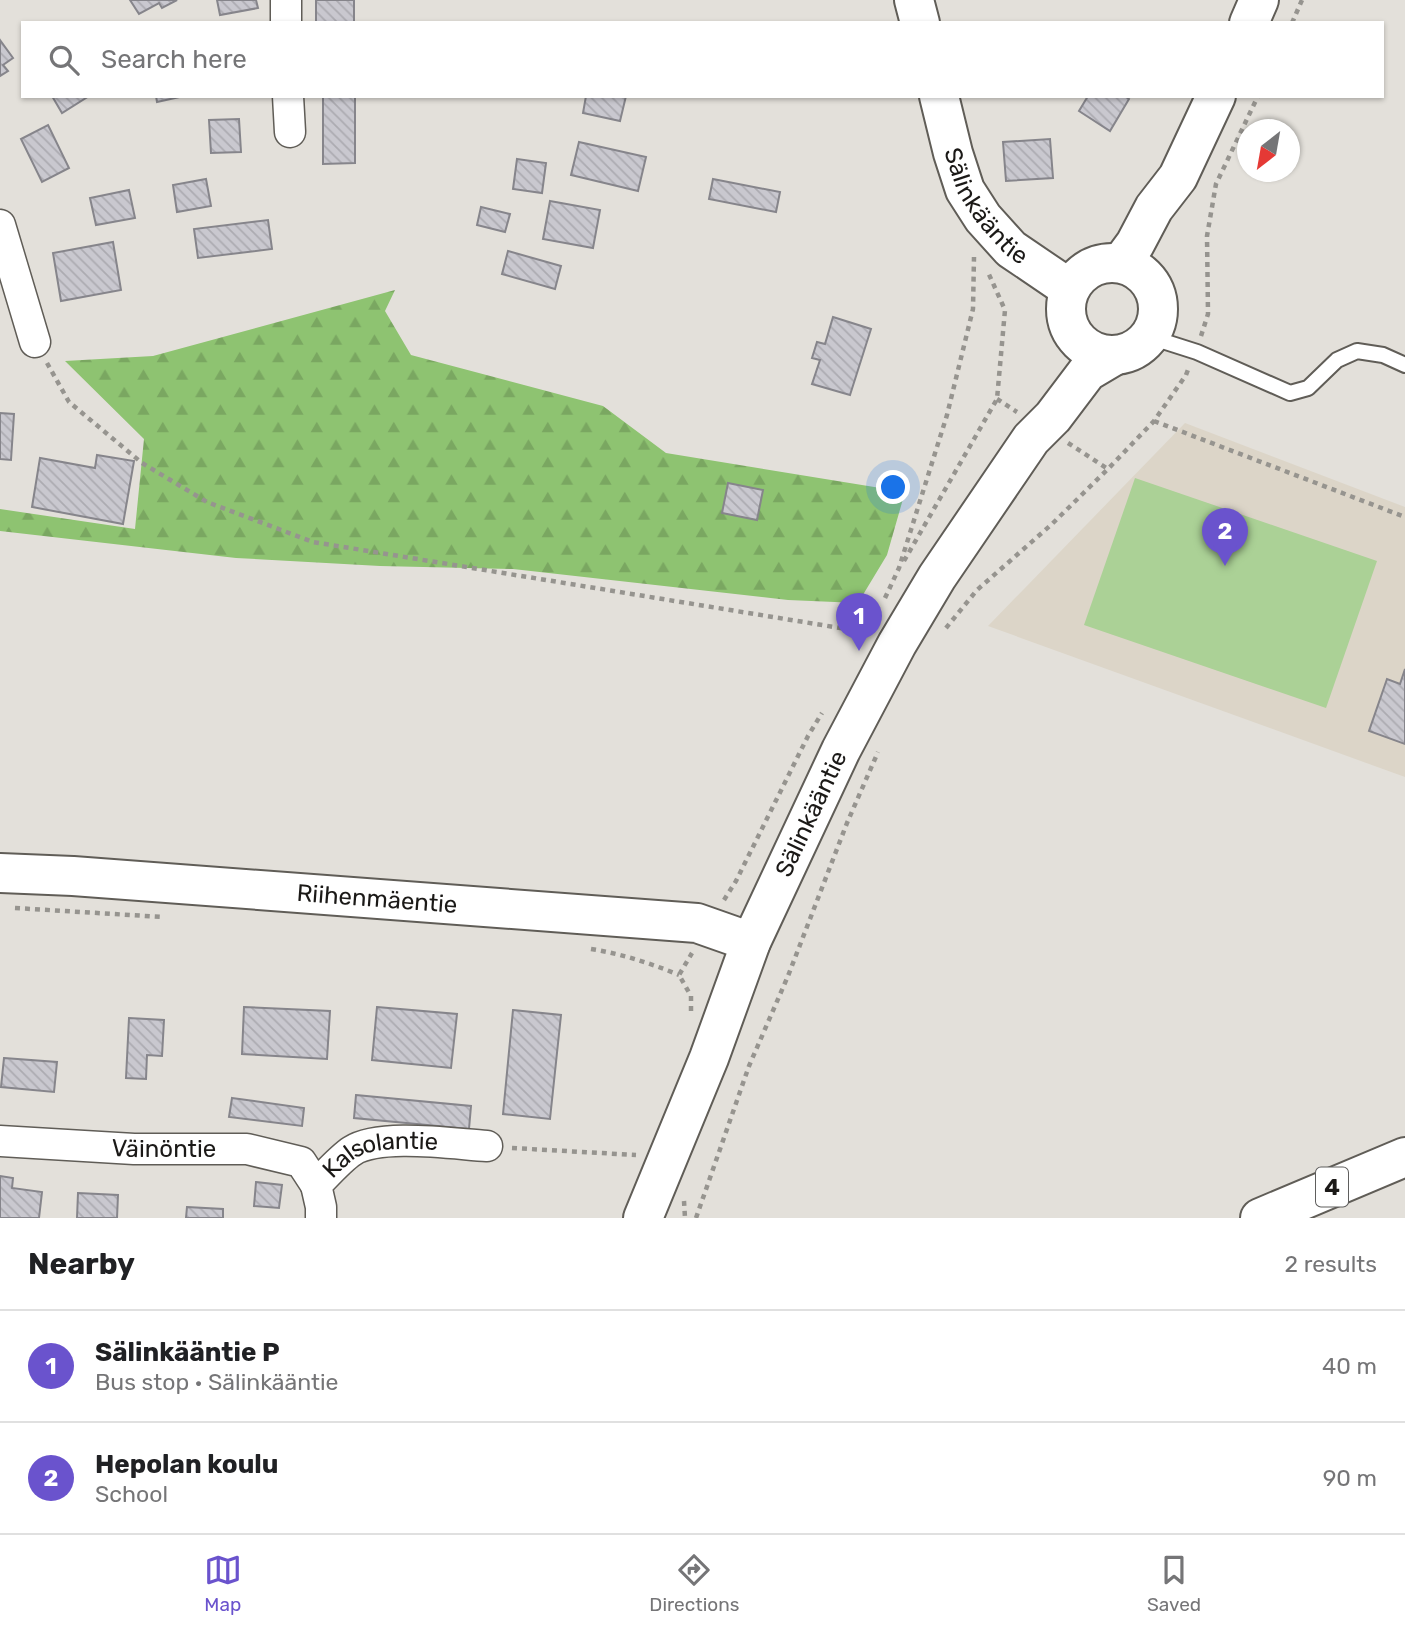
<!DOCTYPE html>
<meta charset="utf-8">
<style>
body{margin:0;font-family:Rubik,sans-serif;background:#f2f2f2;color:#202124}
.compass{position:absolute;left:1237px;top:119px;width:63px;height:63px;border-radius:50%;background:#fff;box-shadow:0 2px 5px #0004;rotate:211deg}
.you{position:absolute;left:894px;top:488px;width:24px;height:24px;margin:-18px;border:5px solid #fff;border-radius:50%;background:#1a73e8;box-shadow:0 0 0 10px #1a73e833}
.badge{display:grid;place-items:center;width:46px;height:46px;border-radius:50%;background:#6a53cd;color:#fff;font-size:23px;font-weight:700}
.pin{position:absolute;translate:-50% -58px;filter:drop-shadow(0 2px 4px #0008)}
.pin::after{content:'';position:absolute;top:37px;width:24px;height:21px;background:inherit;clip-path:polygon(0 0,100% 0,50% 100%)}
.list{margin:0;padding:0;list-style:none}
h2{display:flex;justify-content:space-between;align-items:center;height:91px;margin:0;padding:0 28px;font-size:30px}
h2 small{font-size:23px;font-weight:400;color:#757577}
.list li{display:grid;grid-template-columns:46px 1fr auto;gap:21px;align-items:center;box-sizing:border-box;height:112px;padding:0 28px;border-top:2px solid #e0e0e0}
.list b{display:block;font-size:26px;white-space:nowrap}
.list p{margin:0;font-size:23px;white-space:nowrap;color:#757577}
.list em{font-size:23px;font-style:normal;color:#757577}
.icon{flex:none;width:38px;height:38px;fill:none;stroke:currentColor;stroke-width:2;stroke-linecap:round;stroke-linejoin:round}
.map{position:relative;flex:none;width:1405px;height:1218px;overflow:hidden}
.search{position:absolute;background:#fff;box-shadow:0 2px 5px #0004;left:21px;right:21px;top:21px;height:77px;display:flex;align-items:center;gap:18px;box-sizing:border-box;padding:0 24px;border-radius:0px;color:#757577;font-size:26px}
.sheet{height:315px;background:#fff}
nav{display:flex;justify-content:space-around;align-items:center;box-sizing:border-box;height:98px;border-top:2px solid #e0e0e0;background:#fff;font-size:19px;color:#757577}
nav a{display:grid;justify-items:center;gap:4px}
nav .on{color:#6a53cd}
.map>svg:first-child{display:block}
</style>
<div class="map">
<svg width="1405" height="1218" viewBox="0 0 1405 1218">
<defs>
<pattern id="forest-firs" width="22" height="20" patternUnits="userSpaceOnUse" patternTransform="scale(1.75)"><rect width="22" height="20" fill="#8ec371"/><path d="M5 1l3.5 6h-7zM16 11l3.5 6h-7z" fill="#7aa761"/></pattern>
<pattern id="building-back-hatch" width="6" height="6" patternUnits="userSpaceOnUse" patternTransform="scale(1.75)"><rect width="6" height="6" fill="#c9c8cf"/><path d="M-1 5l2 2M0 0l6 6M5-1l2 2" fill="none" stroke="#acabb1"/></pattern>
</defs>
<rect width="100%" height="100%" fill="#e3e0da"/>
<path fill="#dcd5c8" d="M 1185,423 L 1405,507 L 1405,777 L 988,626 Z"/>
<path fill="url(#forest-firs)" d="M 395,290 L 385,311 L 411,355 L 603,406 L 666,453 L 905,492 L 887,555 L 858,603 L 788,600 L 513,569 L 380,566 L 236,558 L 0,531 L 0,509 L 135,529 L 144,439 L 65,361 L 153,356 Z"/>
<path fill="#abd196" d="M 1135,478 L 1377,561 L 1326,708 L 1084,625 Z"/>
<g fill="url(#building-back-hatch)" stroke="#86858b" stroke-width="2">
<path d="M 130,0 L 177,0 L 162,8 L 159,3 L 139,14 Z"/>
<path d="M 217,0 L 256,0 L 258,8 L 220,15 Z"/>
<rect x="316" y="0" width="38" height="23"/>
<path d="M 0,40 L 13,58 L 3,65 L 8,71 L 0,76 Z"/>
<path d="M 52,96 L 89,96 L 62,113 Z"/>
<path d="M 156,96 L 184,96 L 157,102 Z"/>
<path d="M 323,96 L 355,96 L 355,163 L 323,164 Z"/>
<path d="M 586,96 L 626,96 L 620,121 L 583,113 Z"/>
<path d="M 1088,96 L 1125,96 L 1129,99 L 1110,131 L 1079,111 Z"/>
<path d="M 239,119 L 241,152 L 211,153 L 209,120 Z"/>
<path d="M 48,125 L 69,168 L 42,182 L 21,139 Z"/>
<path d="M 1050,139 L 1053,178 L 1006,181 L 1003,142 Z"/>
<path d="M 579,142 L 646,157 L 638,191 L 571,175 Z"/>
<path d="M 517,159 L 546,163 L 542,193 L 513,189 Z"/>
<path d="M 206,179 L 211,206 L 177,212 L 173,185 Z"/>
<path d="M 713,179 L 780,192 L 776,212 L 709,199 Z"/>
<path d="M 129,190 L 135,218 L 96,225 L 90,198 Z"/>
<path d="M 550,201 L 600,210 L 593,248 L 543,239 Z"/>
<path d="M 481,207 L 510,214 L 505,232 L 477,225 Z"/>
<path d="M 268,220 L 272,249 L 198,258 L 194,229 Z"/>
<path d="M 113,242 L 121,290 L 61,301 L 53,253 Z"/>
<path d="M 508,251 L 561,266 L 555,289 L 502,274 Z"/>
<path d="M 833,317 L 871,329 L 850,395 L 812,384 L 820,360 L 812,358 L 817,342 L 825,344 Z"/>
<path d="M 0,413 L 14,414 L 11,460 L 0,459 Z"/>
<path d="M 97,455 L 134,461 L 123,524 L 32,507 L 40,458 L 95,468 Z"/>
<path d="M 728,483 L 763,490 L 757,520 L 722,513 Z"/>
<path d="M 1405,669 L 1405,744 L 1369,731 L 1387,679 L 1400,684 Z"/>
<path d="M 244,1007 L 330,1011 L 327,1059 L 242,1054 Z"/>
<path d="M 377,1007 L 457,1014 L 451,1068 L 372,1060 Z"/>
<path d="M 513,1010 L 561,1015 L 550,1119 L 503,1114 Z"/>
<path d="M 129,1018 L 164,1020 L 162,1056 L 147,1055 L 146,1079 L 126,1078 Z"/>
<path d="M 4,1058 L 57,1062 L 54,1092 L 1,1087 Z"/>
<path d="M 356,1095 L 471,1106 L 469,1129 L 354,1118 Z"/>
<path d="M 232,1098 L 304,1108 L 302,1126 L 229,1117 Z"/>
<path d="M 0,1176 L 13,1178 L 12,1188 L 42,1192 L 39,1218 L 0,1218 Z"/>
<path d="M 256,1182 L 282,1185 L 279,1208 L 254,1206 Z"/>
<path d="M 78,1193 L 118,1195 L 117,1218 L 77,1218 Z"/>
<path d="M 187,1207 L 223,1209 L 223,1218 L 186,1218 Z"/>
</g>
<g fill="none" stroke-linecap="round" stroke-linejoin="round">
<defs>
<path id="lane" d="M 1150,337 L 1197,352 L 1290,393 L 1308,388 L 1337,360 L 1357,351 L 1383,355 L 1405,365"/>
<g id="street">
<path d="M 286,0 L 286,23"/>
<path d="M 288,96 L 290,132"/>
<path d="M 0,225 L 35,342"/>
<path id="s1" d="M 0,1141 L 134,1149 L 247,1149 L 301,1162 L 316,1185"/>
<path id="s2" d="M 321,1218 L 321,1207 L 316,1185 C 326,1175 341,1158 352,1151 C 380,1133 453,1144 487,1146"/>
</g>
<g id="secondary">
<path d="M 914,0 L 920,23"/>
<path d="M 1249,23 L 1259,0"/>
<path id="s3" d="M 939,96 L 953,153 L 965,190 L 983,218 L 1011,249 L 1070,289"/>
<circle cx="1112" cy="309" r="46"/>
<path d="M 1121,263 L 1135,244 L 1154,208 L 1178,177 L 1216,96"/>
<path id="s4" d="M 0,873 L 73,876 L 697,923 L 751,942"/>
<path id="s5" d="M 643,1218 L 709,1058 L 751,942 L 841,750 L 897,644 L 937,577 L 1031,439 L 1053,417 L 1087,372 L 1114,356"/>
</g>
<path id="highway" d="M 1260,1218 L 1405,1157"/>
</defs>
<use href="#lane" stroke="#605d57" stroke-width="18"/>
<use href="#street" stroke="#605d57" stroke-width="33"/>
<use href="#secondary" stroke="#605d57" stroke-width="42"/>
<use href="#highway" stroke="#605d57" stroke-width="42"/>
<g stroke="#96948f" stroke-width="4.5" stroke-dasharray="5 5" stroke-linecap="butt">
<path d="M 1292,23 L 1302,0"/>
<path d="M 1201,336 L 1208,314 L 1207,236 L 1216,184 L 1258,96"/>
<path d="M 47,363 L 69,402 L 142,463 L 207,502 L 313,542 L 871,633"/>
<path d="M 997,399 L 1017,412"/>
<path d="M 1154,421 L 1405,517"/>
<path d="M 1068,443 L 1108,469"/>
<path d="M 904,561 L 997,399 L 1005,310 L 987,270"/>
<path d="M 885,598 L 899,568 L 947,415 L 973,309 L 974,257"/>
<path d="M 946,628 L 977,590 L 1052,524 L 1108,469 L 1154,421 L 1186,375 L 1189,367"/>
<path d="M 724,900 L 736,881 L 808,736 L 822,713"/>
<path d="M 15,908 L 163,917"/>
<path d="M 591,949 C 622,954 650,963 679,975"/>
<path d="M 691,1011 L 691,996 L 679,975 L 692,953"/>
<path d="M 512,1148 L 636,1155"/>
<path d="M 684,1201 L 685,1218"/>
<path d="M 696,1218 L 749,1066 L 788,976 L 847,823 L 878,752"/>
</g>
<use href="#lane" stroke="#fff" stroke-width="14"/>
<use href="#street" stroke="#fff" stroke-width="30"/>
<use href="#secondary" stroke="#fff" stroke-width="38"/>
<use href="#highway" stroke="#fff" stroke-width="38"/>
</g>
<g text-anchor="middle" stroke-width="7" stroke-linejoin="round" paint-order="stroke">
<rect fill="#fff" stroke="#5f5e5d" stroke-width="2" x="1316" y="1167.5" width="32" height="39" rx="5"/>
<g font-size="23" font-weight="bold" fill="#1b1917">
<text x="1332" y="1195">4</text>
</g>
<g font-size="24" fill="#1b1917" stroke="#fff">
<text dy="8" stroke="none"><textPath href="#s3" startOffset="122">Sälinkääntie</textPath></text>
<text dy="8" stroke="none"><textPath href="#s5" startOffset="438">Sälinkääntie</textPath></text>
<text dy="8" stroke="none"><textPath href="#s4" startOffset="378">Riihenmäentie</textPath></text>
<text dy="8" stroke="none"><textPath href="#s1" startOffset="164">Väinöntie</textPath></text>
<text dy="8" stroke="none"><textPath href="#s2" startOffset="110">Kalsolantie</textPath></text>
</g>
</g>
</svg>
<svg class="compass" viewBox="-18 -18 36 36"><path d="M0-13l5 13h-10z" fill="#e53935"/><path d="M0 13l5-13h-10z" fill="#757577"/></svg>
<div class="you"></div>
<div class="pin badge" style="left:859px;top:651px">1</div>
<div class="pin badge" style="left:1225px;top:566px">2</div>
<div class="search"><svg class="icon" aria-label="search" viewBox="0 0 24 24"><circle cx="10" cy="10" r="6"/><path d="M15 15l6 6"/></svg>Search here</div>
</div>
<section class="sheet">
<h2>Nearby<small>2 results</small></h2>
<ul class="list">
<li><span class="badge">1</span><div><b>Sälinkääntie P</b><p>Bus stop · Sälinkääntie</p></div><em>40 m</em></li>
<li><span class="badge">2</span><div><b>Hepolan koulu</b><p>School</p></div><em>90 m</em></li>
</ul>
</section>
<nav>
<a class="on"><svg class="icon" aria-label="map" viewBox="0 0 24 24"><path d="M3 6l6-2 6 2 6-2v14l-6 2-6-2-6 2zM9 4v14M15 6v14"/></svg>Map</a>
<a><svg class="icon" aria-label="directions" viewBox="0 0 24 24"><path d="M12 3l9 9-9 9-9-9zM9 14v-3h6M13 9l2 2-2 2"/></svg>Directions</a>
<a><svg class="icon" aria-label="saved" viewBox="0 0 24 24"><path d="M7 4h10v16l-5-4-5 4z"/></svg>Saved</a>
</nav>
